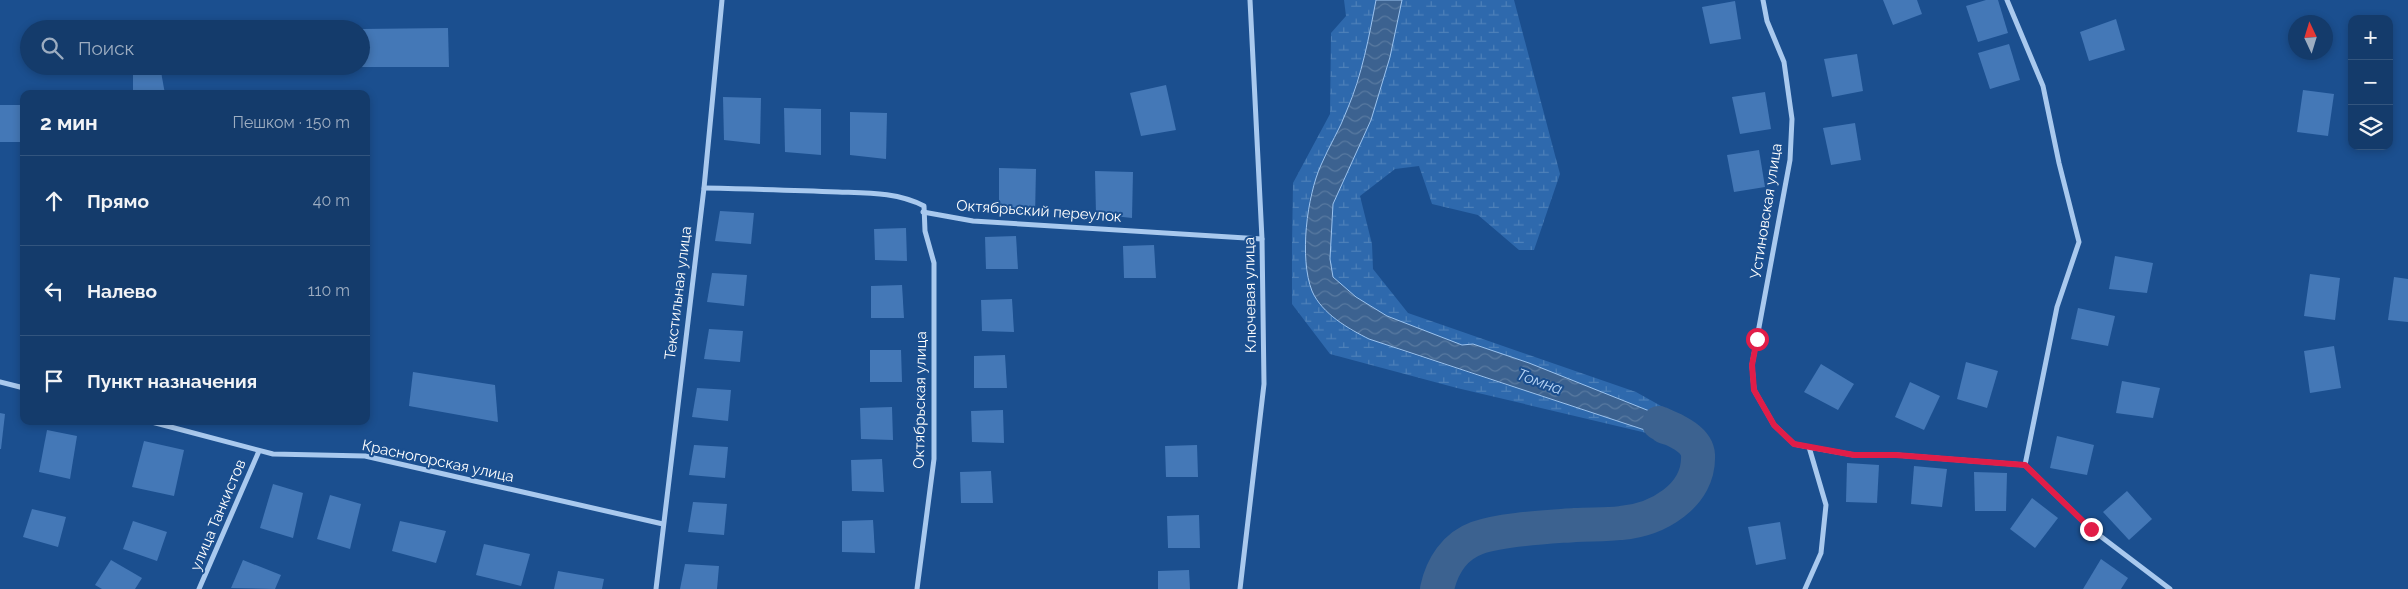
<!DOCTYPE html>
<html lang="ru">
<meta charset="utf-8">
<style>
body{margin:0;font-family:Raleway,sans-serif;background:#214673;color:#f1f3f6}
.controls{position:absolute;right:15px;top:15px;display:grid;overflow:hidden;border-radius:10px;box-shadow:0 2px 8px #0003}
.controls button{width:45px;height:45px;display:grid;place-items:center;padding:0;border:0;border-bottom:1px solid #33557e;background:#143b6b;color:#f1f3f6;font:25px sans-serif}
.compass{position:absolute;left:2288px;top:15px;width:45px;height:45px;border-radius:50%;background:#143b6b;box-shadow:0 2px 8px #0003;rotate:356deg}
.stop{position:absolute;width:15px;height:15px;margin:-11px;border:4px solid #e11d48;border-radius:50%;background:#fff}
.stop.end{background:#e11d48;border-color:#fff;box-shadow:0 1px 5px #0008}
.list{margin:0;padding:0;list-style:none}
h2{display:flex;justify-content:space-between;align-items:center;height:65px;margin:0;padding:0 20px;font-size:21px}
h2 small{font-size:16px;font-weight:400;color:#9dadc1}
.list li{display:grid;grid-template-columns:32px 1fr auto;gap:15px;align-items:center;box-sizing:border-box;height:90px;padding:0 20px;border-top:1px solid #33557e}
.list b{display:block;font-size:19px;white-space:nowrap}
.list em{font-size:16px;font-style:normal;color:#9dadc1}
.icon{flex:none;width:28px;height:28px;fill:none;stroke:currentColor;stroke-width:2;stroke-linecap:round;stroke-linejoin:round}
.map{position:relative;flex:none;width:2408px;height:589px;overflow:hidden}
.search{position:absolute;background:#143b6b;box-shadow:0 2px 8px #0003;left:20px;top:20px;width:350px;height:55px;display:flex;align-items:center;gap:12px;box-sizing:border-box;padding:0 18px;border-radius:28px;color:#9dadc1;font-size:19px}
.panel{position:absolute;background:#143b6b;box-shadow:0 2px 8px #0003;left:20px;top:90px;width:350px;height:335px;border-radius:10px}
.map>svg:first-child{display:block}
</style>
<div class="map">
<svg width="2408" height="589" viewBox="0 0 2408 589">
<defs>
<pattern id="wetland-marsh" width="20" height="14" patternUnits="userSpaceOnUse" patternTransform="scale(1.25)"><rect width="20" height="14" fill="#2e69ad"/><path d="M1 5h8M5 5V1M11 12h8M15 12V8" fill="none" stroke="#4d80b9"/></pattern>
<pattern id="water-waves" width="16" height="10" patternUnits="userSpaceOnUse" patternTransform="scale(1.25)"><rect width="16" height="10" fill="#3c6290"/><path d="M0 5q4-4 8 0t8 0" fill="none" stroke="#597aa1"/></pattern>
</defs>
<rect width="100%" height="100%" fill="#1b4f8f"/>
<g fill="url(#wetland-marsh)">
<path d="M 1344,0 L 1376,0 L 1367,49 L 1348,109 L 1321,166 L 1310,196 L 1307,225 L 1350,330 L 1400,350 L 1672,439 L 1457,388 L 1330,354 L 1292,304 L 1292,245 L 1293,183 L 1330,114 L 1331,33 L 1346,16 Z"/>
<path d="M 1402,0 L 1514,0 L 1560,174 L 1534,250 L 1519,250 L 1478,215 L 1432,204 L 1419,166 L 1395,169 L 1360,196 L 1372,244 L 1373,269 L 1408,313 L 1636,392 L 1679,416 L 1677,422 L 1529,363 L 1473,344 L 1462,345 L 1387,316 L 1356,297 L 1333,277 L 1330,259 L 1333,204 L 1371,120 L 1390,57 Z"/>
</g>
<path fill="url(#water-waves)" stroke="#9cc4f0" d="M 1376,0 L 1402,0 L 1390,57 L 1371,120 L 1333,204 L 1330,259 L 1333,277 L 1356,297 L 1387,316 L 1462,345 L 1473,344 L 1529,363 L 1677,422 L 1672,439 L 1369,339 C 1349,329 1322,314 1312,291 C 1299,258 1307,196 1321,165 C 1329,146 1340,129 1347,110 C 1362,75 1369,37 1376,0 Z"/>
<g fill="none" stroke-linecap="round" stroke-linejoin="round">
<path stroke="#3c6290" stroke-width="34" d="M 1437,589 C 1442,566 1455,546 1477,538 C 1501,529 1549,527 1575,525 C 1590,524 1606,525 1621,523 C 1657,520 1700,496 1698,455 C 1697,438 1672,429 1659,423 L 1675,430 L 1665,427"/>
</g>
<g fill="#4478b7">
<path d="M 1883,0 L 1917,0 L 1922,14 L 1893,25 Z"/>
<path d="M 1986,0 L 1998,0 L 2008,33 L 1978,42 L 1966,6 Z"/>
<path d="M 1735,1 L 1741,39 L 1710,44 L 1702,7 Z"/>
<path d="M 2116,19 L 2125,50 L 2089,61 L 2080,32 Z"/>
<path d="M 448,28 L 449,67 L 361,67 L 361,29 Z"/>
<path d="M 2009,44 L 2020,80 L 1990,89 L 1978,53 Z"/>
<path d="M 1857,54 L 1863,91 L 1832,97 L 1824,59 Z"/>
<path d="M 133,66 L 160,66 L 165,94 L 133,94 Z"/>
<path d="M 1166,85 L 1176,130 L 1141,136 L 1130,93 Z"/>
<path d="M 2303,90 L 2334,94 L 2328,136 L 2297,132 Z"/>
<path d="M 1765,92 L 1771,129 L 1740,134 L 1732,97 Z"/>
<path d="M 723,97 L 761,98 L 760,144 L 724,140 Z"/>
<rect x="0" y="105" width="24" height="37"/>
<path d="M 784,108 L 821,109 L 821,155 L 785,152 Z"/>
<path d="M 850,112 L 887,113 L 886,159 L 850,155 Z"/>
<path d="M 1855,123 L 1861,160 L 1831,165 L 1823,128 Z"/>
<path d="M 1759,150 L 1765,187 L 1734,192 L 1727,155 Z"/>
<path d="M 999,168 L 1036,169 L 1035,215 L 999,212 Z"/>
<path d="M 1095,171 L 1133,172 L 1132,218 L 1096,214 Z"/>
<path d="M 720,211 L 754,213 L 751,244 L 715,241 Z"/>
<path d="M 906,228 L 907,261 L 875,260 L 874,229 Z"/>
<path d="M 1016,236 L 1018,269 L 986,269 L 985,237 Z"/>
<path d="M 1154,245 L 1156,278 L 1124,278 L 1123,246 Z"/>
<path d="M 2115,256 L 2153,263 L 2147,293 L 2109,289 Z"/>
<path d="M 712,273 L 747,275 L 744,306 L 707,302 Z"/>
<path d="M 2310,274 L 2340,278 L 2335,320 L 2304,316 Z"/>
<path d="M 2394,277 L 2408,279 L 2408,322 L 2388,320 Z"/>
<path d="M 902,285 L 904,318 L 871,318 L 871,286 Z"/>
<path d="M 1012,299 L 1014,332 L 982,331 L 981,300 Z"/>
<path d="M 2078,308 L 2115,316 L 2108,346 L 2071,339 Z"/>
<path d="M 709,329 L 743,331 L 740,362 L 704,359 Z"/>
<path d="M 2334,346 L 2341,388 L 2310,393 L 2304,351 Z"/>
<path d="M 870,350 L 901,350 L 902,382 L 870,382 Z"/>
<path d="M 1005,355 L 1007,388 L 974,388 L 974,356 Z"/>
<path d="M 1966,362 L 1998,371 L 1987,408 L 1957,399 Z"/>
<path d="M 1821,364 L 1854,384 L 1838,410 L 1804,392 Z"/>
<path d="M 413,372 L 495,385 L 498,422 L 409,406 Z"/>
<path d="M 2122,381 L 2160,388 L 2153,418 L 2116,413 Z"/>
<path d="M 1910,382 L 1940,396 L 1924,430 L 1895,417 Z"/>
<path d="M 697,388 L 731,390 L 728,421 L 692,417 Z"/>
<path d="M 892,407 L 893,440 L 861,439 L 860,408 Z"/>
<path d="M 1003,410 L 1004,443 L 972,442 L 971,411 Z"/>
<path d="M 0,413 L 5,414 L 1,449 L 0,449 Z"/>
<path d="M 47,430 L 77,436 L 70,479 L 39,472 Z"/>
<path d="M 2057,436 L 2094,445 L 2087,475 L 2050,468 Z"/>
<path d="M 144,441 L 184,450 L 174,496 L 132,487 Z"/>
<path d="M 694,445 L 728,447 L 725,478 L 689,475 Z"/>
<path d="M 1197,445 L 1198,477 L 1166,477 L 1165,446 Z"/>
<path d="M 882,459 L 884,492 L 852,491 L 851,460 Z"/>
<path d="M 1847,463 L 1879,465 L 1877,503 L 1846,502 Z"/>
<path d="M 1914,466 L 1947,469 L 1942,507 L 1911,504 Z"/>
<path d="M 991,471 L 993,503 L 961,503 L 960,472 Z"/>
<path d="M 1974,472 L 2007,473 L 2006,511 L 1975,511 Z"/>
<path d="M 273,484 L 303,493 L 293,538 L 260,528 Z"/>
<path d="M 2127,491 L 2152,519 L 2129,540 L 2103,512 Z"/>
<path d="M 330,495 L 361,504 L 350,549 L 317,539 Z"/>
<path d="M 2032,498 L 2058,518 L 2035,548 L 2010,529 Z"/>
<path d="M 693,502 L 727,504 L 724,535 L 688,532 Z"/>
<path d="M 32,509 L 66,517 L 58,547 L 23,537 Z"/>
<path d="M 1199,515 L 1200,548 L 1168,548 L 1167,516 Z"/>
<path d="M 873,520 L 875,553 L 842,552 L 842,521 Z"/>
<path d="M 133,521 L 167,532 L 157,561 L 123,549 Z"/>
<path d="M 400,521 L 446,531 L 436,563 L 392,551 Z"/>
<path d="M 1780,522 L 1786,559 L 1756,565 L 1748,527 Z"/>
<path d="M 484,544 L 530,554 L 521,586 L 476,575 Z"/>
<path d="M 2101,559 L 2128,578 L 2121,589 L 2083,589 Z"/>
<path d="M 111,560 L 142,578 L 135,589 L 102,589 L 95,585 Z"/>
<path d="M 243,560 L 281,575 L 275,589 L 231,588 Z"/>
<path d="M 685,564 L 719,566 L 717,589 L 680,589 Z"/>
<path d="M 1189,570 L 1190,589 L 1158,589 L 1158,571 Z"/>
<path d="M 558,571 L 604,579 L 602,589 L 554,589 Z"/>
</g>
<g fill="none" stroke-linecap="round" stroke-linejoin="round">
<g stroke="#a9c9ee" stroke-width="5">
<path d="M 1763,0 L 1767,21 L 1784,62 L 1792,119 L 1790,160 L 1752,365 L 1754,390 L 1774,425 L 1794,444 L 1809,447 L 1826,505 L 1821,553 L 1805,589"/>
<path d="M 2007,0 L 2043,86 L 2059,163 L 2079,242 L 2057,307 L 2025,465"/>
<path d="M 704,188 C 749,189 793,190 838,192 C 867,193 897,192 924,206 L 925,231 L 934,263 L 934,459 L 917,589"/>
<path d="M 923,212 L 973,221 L 1262,239"/>
<path d="M 0,382 L 24,388"/>
<path d="M 148,421 L 273,454 L 365,456 L 663,524"/>
<path d="M 1809,447 L 1854,455 L 1896,455 L 2025,465 L 2091,529 L 2170,589"/>
<path d="M 199,589 L 259,451"/>
<path d="M 656,589 L 704,188 L 722,0"/>
<path d="M 1240,589 L 1264,384 L 1262,239 L 1250,0"/>
</g>
</g>
<g fill="none" stroke-linecap="round" stroke-linejoin="round">
<path stroke="#e11d48" stroke-width="6" d="M 1757,339 L 1752,365 L 1754,390 L 1774,425 L 1794,444 L 1854,455 L 1896,455 L 2025,465 L 2091,529"/>
</g>
<g text-anchor="middle" stroke-width="4" stroke-linejoin="round" paint-order="stroke">
<g font-size="15" fill="#fff" stroke="#1b4f8f">
<text transform="translate(1039 211) rotate(4)" y="5">Октябрьский переулок</text>
<text transform="translate(1766 211) rotate(-81)" y="5">Устиновская улица</text>
<text transform="translate(678 293) rotate(-83)" y="5">Текстильная улица</text>
<text transform="translate(1250 295) rotate(-91)" y="5">Ключевая улица</text>
<text transform="translate(920 400) rotate(-89)" y="5">Октябрьская улица</text>
<text transform="translate(438 461) rotate(12)" y="5">Красногорская улица</text>
<text transform="translate(218 515) rotate(-67)" y="5">улица Танкистов</text>
</g>
<g font-size="16" font-style="italic" fill="#b5d3f5" stroke="#1b4f8f">
<text transform="translate(1540 381) rotate(20)" y="6">Томна</text>
</g>
</g>
</svg>
<div class="controls">
<button>+</button>
<button>−</button>
<button><svg class="icon" aria-label="layers" viewBox="0 0 24 24"><path d="M12 4l9 5-9 5-9-5zM3 14l9 5 9-5"/></svg></button>
</div>
<svg class="compass" viewBox="-18 -18 36 36"><path d="M0-13l5 13h-10z" fill="#e53935"/><path d="M0 13l5-13h-10z" fill="#9dadc1"/></svg>
<div class="stop" style="left:1757px;top:339px"></div>
<div class="stop end" style="left:2091px;top:529px"></div>
<div class="search"><svg class="icon" aria-label="search" viewBox="0 0 24 24"><circle cx="10" cy="10" r="6"/><path d="M15 15l6 6"/></svg>Поиск</div>
<section class="panel">
<h2>2 мин<small>Пешком · 150 m</small></h2>
<ul class="list">
<li><svg class="icon" aria-label="ahead" viewBox="0 0 24 24"><path d="M12 20V5M6 11l6-6 6 6"/></svg><div><b>Прямо</b></div><em>40 m</em></li>
<li><svg class="icon" aria-label="left" viewBox="0 0 24 24"><path d="M17 20v-9H6M10 6l-5 5 5 5"/></svg><div><b>Налево</b></div><em>110 m</em></li>
<li><svg class="icon" aria-label="arrive" viewBox="0 0 24 24"><path d="M6 21V4h12l-3 4 3 4H6"/></svg><div><b>Пункт назначения</b></div></li>
</ul>
</section>
</div>
